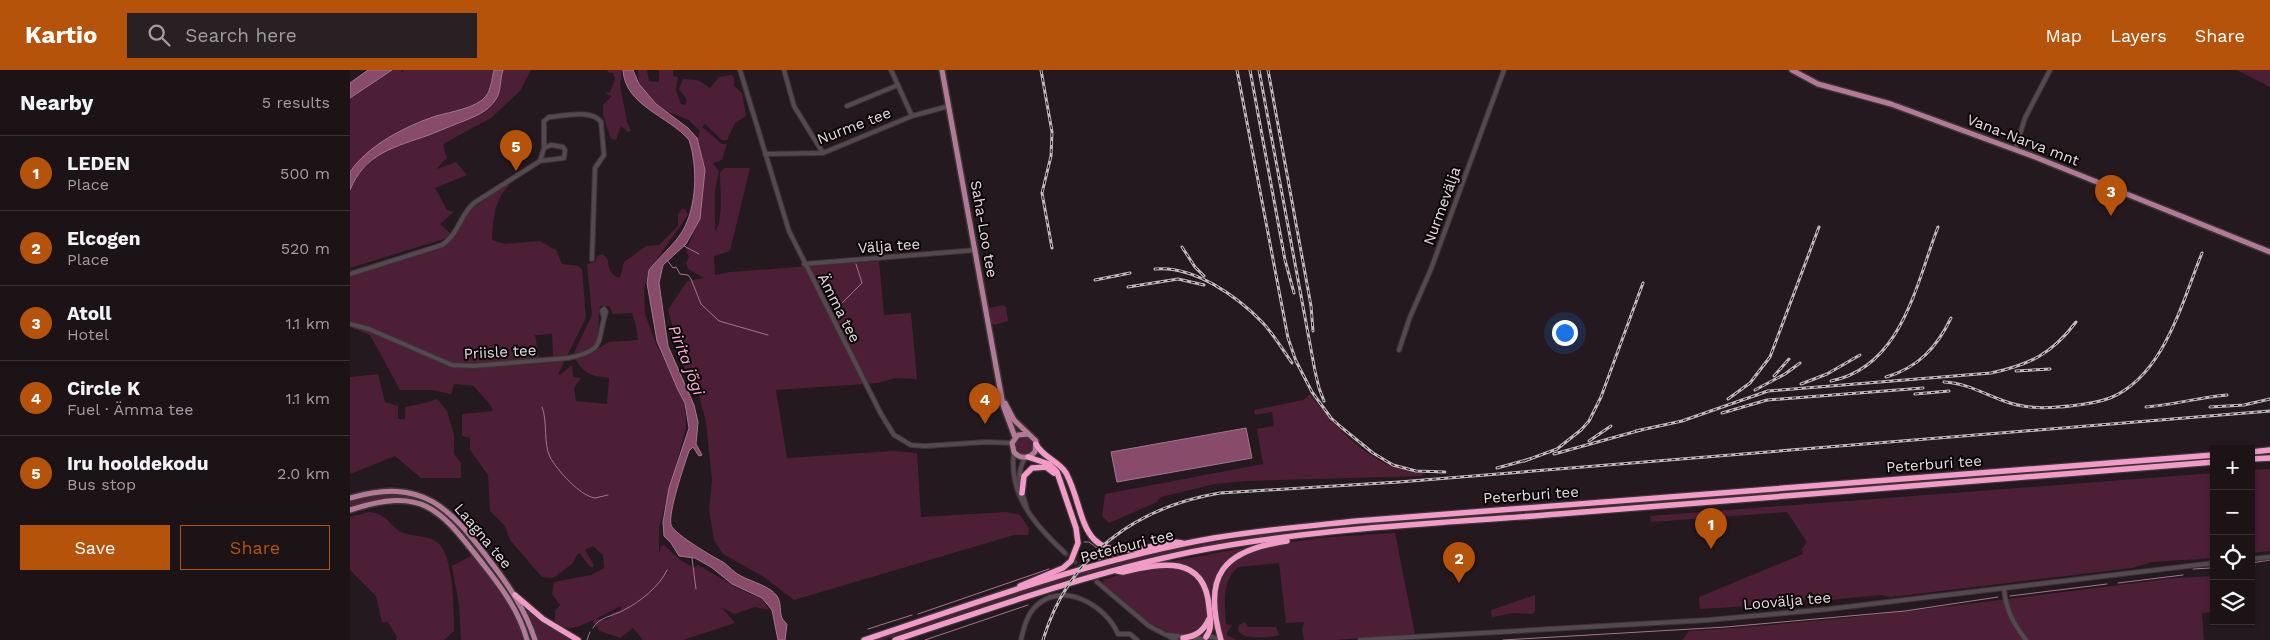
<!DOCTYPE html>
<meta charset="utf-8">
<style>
body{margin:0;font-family:"Work Sans",sans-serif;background:#282023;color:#f1f3f6}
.controls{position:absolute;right:15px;bottom:15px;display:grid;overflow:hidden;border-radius:0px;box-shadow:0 1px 4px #0004}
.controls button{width:45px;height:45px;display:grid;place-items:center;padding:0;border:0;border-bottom:1px solid #393235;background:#1b1316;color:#f1f3f6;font:25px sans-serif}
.you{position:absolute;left:1214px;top:262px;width:18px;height:18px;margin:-12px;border:4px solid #fff;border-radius:50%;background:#1a73e8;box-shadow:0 0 0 8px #1a73e833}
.badge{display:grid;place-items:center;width:32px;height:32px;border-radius:50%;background:#b45309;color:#fff;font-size:16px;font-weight:700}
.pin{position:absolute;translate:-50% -41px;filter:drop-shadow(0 1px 2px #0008)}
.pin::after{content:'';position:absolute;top:26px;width:18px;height:15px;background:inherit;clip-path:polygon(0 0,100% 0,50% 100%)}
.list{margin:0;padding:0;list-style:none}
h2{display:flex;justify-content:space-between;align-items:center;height:65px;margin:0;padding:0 20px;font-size:21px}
h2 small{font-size:16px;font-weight:400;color:#a09ea1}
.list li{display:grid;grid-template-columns:32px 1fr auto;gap:15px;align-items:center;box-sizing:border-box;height:75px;padding:0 20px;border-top:1px solid #393235}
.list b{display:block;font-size:19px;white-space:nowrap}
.list p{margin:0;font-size:16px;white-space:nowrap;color:#a09ea1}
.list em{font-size:16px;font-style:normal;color:#a09ea1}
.actions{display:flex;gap:10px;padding:15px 20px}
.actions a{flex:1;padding:11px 0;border:1px solid #b45309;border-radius:0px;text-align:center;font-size:18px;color:#b45309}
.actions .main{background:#b45309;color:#fff}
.icon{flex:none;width:28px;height:28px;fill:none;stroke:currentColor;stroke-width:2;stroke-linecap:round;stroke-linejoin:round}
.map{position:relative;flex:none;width:1920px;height:570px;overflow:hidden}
header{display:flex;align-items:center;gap:30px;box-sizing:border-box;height:70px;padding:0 25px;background:#b45309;color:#fff}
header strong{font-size:24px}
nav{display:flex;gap:28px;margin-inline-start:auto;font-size:18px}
.search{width:350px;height:45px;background:#282023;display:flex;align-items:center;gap:12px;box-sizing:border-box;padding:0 18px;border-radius:0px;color:#a09ea1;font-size:19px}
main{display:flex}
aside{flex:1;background:#1b1316}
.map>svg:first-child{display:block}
</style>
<header>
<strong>Kartio</strong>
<div class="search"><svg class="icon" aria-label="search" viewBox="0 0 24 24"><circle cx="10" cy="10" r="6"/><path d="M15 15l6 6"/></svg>Search here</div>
<nav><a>Map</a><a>Layers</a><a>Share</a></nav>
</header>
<main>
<aside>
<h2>Nearby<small>5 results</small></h2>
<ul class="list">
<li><span class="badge">1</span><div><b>LEDEN</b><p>Place</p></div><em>500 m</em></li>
<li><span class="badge">2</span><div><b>Elcogen</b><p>Place</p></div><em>520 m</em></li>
<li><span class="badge">3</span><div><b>Atoll</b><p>Hotel</p></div><em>1.1 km</em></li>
<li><span class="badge">4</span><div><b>Circle K</b><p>Fuel · Ämma tee</p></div><em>1.1 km</em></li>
<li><span class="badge">5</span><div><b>Iru hooldekodu</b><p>Bus stop</p></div><em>2.0 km</em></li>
</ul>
<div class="actions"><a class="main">Save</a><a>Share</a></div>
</aside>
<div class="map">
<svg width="1920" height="570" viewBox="0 0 1920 570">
<rect width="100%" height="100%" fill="#24191e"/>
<g fill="#4c1f37" fill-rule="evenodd">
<path d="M 42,0 L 51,0 L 52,2 L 54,0 L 144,0 C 142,8 141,20 136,26 C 126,39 101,42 87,46 C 55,56 19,75 0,102 L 0,28 Z"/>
<path d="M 153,0 L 181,0 L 170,21 L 141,48 L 93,74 L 97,89 L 94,90 L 87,99 L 106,92 L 117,105 L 85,118 L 97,140 L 104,142 L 90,154 L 100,163 L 97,168 L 0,198 L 0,120 L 9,103 L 26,87 L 45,75 L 78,66 L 128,45 L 143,34 L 149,22 Z"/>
<path d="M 257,0 L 272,0 L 270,15 L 277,52 L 281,61 L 278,62 L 271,56 L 266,70 L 261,69 L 253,45 L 253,35 L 262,26 L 254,23 L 260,22 L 265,9 L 263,3 L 259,3 Z"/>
<path d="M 288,0 L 297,0 L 299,11 L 309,12 L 309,0 L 323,0 L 323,6 L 328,7 L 326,20 L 331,34 L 335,35 L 337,30 L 329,19 L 333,9 L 348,10 L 360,18 L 369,7 L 381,5 L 384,7 L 384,16 L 392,23 L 396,46 L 385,53 L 377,70 L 372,70 L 355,54 L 352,57 L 372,74 L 377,74 L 372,90 L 363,93 L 369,101 L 365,120 L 365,161 C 374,150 370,117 370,102 L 375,98 L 400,98 L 380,181 L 364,186 L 365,205 L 380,202 L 529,191 L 534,245 L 561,243 L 567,309 L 545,308 L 528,313 L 426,320 L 437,388 L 542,381 L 567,383 L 571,447 L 657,442 L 670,445 L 679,458 L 678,465 L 664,465 L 444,530 L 414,507 L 373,484 L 364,470 L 359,439 L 362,411 L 356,352 L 346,314 L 337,306 L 318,240 L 337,211 L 354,208 L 338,199 L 336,193 L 339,187 L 336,180 L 350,149 L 355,100 L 347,68 L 350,61 L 339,50 L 313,40 L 306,34 L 289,14 Z"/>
<path d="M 1887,0 L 1920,0 L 1920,17 Z"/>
<path d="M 157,114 L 159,116 C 144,129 143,151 142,170 L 155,174 L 190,171 L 206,180 L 212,194 L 228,196 L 232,199 L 236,248 L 208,304 L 210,305 L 222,295 L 223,307 L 231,308 L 224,318 L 226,331 L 257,334 L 259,308 C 242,306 233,304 225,288 L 239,284 L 259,272 L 288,270 L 286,256 L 282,243 L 263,244 L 259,236 L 250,236 C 245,265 258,275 223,285 L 242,245 L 237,194 L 245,192 L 247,186 L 253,184 L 258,190 C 258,199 261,206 270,208 L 274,192 L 296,176 L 309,175 L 328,156 L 328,144 L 332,139 L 335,139 L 338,145 L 299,200 L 294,218 L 295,244 L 305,271 L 335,333 L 336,358 L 309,458 L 309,484 L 311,476 L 314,475 L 330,490 L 344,498 L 348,495 L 389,519 L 412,529 L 419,540 L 405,537 L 384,544 L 371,537 L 385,553 L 333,570 L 293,570 L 283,558 L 270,568 L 250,561 L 243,552 L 245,549 L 254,550 L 260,548 L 262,543 L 271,540 L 271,536 C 258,542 232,558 220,558 C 215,558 209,554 205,552 L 205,541 L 210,535 L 202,524 L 204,512 L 241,505 L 254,498 L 253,485 L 243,476 L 235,480 L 244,495 L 243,498 L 239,496 L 230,483 L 227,485 L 222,494 L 203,508 L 192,507 L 160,470 L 155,456 L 140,441 L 138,405 L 120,380 L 120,368 L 112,366 L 112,344 L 143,341 C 140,331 130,325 124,316 L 104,314 L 101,324 L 82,320 L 50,320 L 20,265 L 0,257 L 0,206 L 92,177 L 102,170 L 121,139 ZM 202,264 L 203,286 L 189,287 L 185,265 Z"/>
<path d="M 653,235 L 656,237 L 658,251 L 644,255 L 641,252 L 639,238 Z"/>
<path d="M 28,304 L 35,332 L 48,336 L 48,349 L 55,349 L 55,337 C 66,335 76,333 87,329 L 97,341 L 104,365 L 104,384 L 111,393 L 111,408 L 71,408 L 45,386 L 0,404 L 0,307 Z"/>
<path d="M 960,324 C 980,352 1016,390 1051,399 C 1058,401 1066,402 1074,403 L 1071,406 L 894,411 L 865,414 L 811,427 L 807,432 L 759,453 L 752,446 L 755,424 L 913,394 L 907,359 L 924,356 L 922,342 L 905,345 L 904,340 L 953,330 Z"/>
<circle cx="674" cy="375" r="10"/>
<path d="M 1864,387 L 1864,389 L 991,457 C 922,463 853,474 786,491 C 700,512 617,542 533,570 L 525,570 C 624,537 724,501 826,479 C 872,470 918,463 965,458 Z"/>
<path d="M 1920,399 L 1920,481 L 1901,483 L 1901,400 Z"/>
<path d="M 1864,403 L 1864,488 L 1802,492 L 1782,498 L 1541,527 L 1531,525 L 1467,531 L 1463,525 L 1449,533 L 1350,539 L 1349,527 L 1453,484 L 1452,479 L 1457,472 L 1437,442 L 1301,452 L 1300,446 Z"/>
<path d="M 41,423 L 59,425 L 79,432 L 103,449 L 167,531 L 183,570 L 180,570 C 171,539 154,516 134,491 C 92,436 71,414 0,437 L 0,431 L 23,425 Z"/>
<path d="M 19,442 C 40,444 40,459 54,463 C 64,467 77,465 87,472 C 104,485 104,541 104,561 L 94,570 L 46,570 L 47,567 L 38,552 L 32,552 L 26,526 L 0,500 L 0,447 Z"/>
<path d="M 1045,463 L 1065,564 L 986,570 L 954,570 L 952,560 L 954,552 L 936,553 L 929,493 L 888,497 C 871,512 875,534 876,554 L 882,556 L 877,562 L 877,565 L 887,570 L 873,570 C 867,548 861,519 875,499 C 897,467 1007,466 1045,463 Z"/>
<path d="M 898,477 C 883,483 871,494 865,509 L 865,553 L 863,553 C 860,519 857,497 818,492 Z"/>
<path d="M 123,485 C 144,512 164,537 174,570 L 111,570 L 109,535 L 102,496 Z"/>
<path d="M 822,496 C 830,499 840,501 846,507 C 861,524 864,570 831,565 C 801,561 774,532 752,513 L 755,511 L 751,510 L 800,497 Z"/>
<path d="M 1864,506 L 1864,542 L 1852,543 L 1854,570 L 1332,570 L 1339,561 C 1502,551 1663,528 1825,508 Z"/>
<path d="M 1185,525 L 1185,541 L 1182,544 L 1164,543 L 1142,547 L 1141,540 Z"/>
<path d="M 173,535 L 193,552 L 222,570 L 187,570 Z"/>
<path d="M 895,552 L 898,557 L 926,557 L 929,565 C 918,569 879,570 890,554 Z"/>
</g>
<g fill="#884b6a" stroke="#a4768d">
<path d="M 18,0 L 42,0 L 0,28 L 0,13 Z"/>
<path d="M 144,0 L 153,0 C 150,9 151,22 146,29 C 138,42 124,47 111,52 C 100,56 90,61 79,65 C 45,77 15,83 0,120 L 0,102 C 18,75 56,56 86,46 C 100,42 127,38 136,26 C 141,20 142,8 144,0 Z"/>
<path d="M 273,0 L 283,0 L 289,14 L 306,34 L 338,58 L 347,68 L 355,100 L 350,149 L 336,174 L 313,195 L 309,213 L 318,276 L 344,335 L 348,352 L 346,374 L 352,385 L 349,386 L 343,377 L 339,381 C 334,396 318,442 321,455 C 324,464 363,487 373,492 C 379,496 384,503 391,506 C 402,512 420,516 427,526 C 432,534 429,541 432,548 C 433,550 435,552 437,554 L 435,570 L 428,570 L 422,540 L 412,528 L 382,514 L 361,497 L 345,488 L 329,486 L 321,473 L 314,466 L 313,452 L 319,418 L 339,358 L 335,333 L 328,320 L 307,271 L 297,213 L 299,200 C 309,187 323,176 332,162 C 347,137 348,97 339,70 C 319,46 275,36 273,0 Z"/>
<path d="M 896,358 L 902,388 L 767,412 L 761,382 Z"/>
</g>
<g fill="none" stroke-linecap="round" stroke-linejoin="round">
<g stroke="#a4768d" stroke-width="1">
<path d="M 334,176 L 349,184"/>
<path d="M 317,190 L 323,198 L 326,197 L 330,204 L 338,205 L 341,209 L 351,234 L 369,251 L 418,265"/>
<path d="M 485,240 L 512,213 L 506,194"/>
<path d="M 192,337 C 198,352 193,373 200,387 C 207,400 230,426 245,428 L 258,425"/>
<path d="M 734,472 L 739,472 L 747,478"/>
<path d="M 732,482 L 748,490 L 768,485 L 758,483"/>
<path d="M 342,488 L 346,519"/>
<path d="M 1901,493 L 1920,490"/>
<path d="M 1901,497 L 1905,496"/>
<path d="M 1843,499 L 1860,498"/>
<path d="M 1862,502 L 1864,502"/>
<path d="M 1768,513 L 1833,505"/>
<path d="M 1660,526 L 1757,514"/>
<path d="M 568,544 L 699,499"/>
<path d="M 243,558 C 248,547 264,546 274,540 C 290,532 310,516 317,500"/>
<path d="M 518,559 L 562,545"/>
<path d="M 237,570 L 240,562"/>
<path d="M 575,570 L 678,535"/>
<path d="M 1153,570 L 1376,557 L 1555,541 L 1648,527"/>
</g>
<path stroke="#41363b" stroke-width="4" stroke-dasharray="4 2" stroke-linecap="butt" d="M 715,483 L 747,512"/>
<defs>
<g id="minor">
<path d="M 390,0 L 439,161 L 531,344 L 544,365 L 561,375 L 575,376 L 637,372 L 662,373"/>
<path d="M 434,0 L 444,36 L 473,83"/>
<path d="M 541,0 L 562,46"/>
<path d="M 497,36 L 548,15"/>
<path d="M 1665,80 L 1675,48 L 1700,0"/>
<path d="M 415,84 L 473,83 L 562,46 L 599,36"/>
<path d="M 190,91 L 194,78 L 194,51 L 199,47 C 213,46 242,39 251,52 L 254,85 L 245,98 L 242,189"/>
<path d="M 454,194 L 626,180"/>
<path d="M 0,204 L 92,175 C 108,165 110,145 124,133 L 190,91 L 214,88 L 215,80 L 213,77 L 201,75 L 194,78"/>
<path d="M 0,254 L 19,259 L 102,295 L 123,296 L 218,288 C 257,280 246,272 256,242 L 254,239 L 252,241 L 254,248"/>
<path d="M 1049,280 L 1060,247 L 1081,199 L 1154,0"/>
<path d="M 664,382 C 658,425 685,455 715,483"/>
<path d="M 675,388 C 664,407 672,420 677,439"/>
<path d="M 1901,489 L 1920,487"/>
<path d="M 747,512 L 799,556 L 826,570"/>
<path d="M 1654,519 C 1656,540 1663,553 1676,570"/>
<path d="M 818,565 L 853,569"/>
<path d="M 856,567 L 863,567 L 869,570"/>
<path d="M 671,570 C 674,558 676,547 684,538 C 711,509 756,535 768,564 L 780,564 L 787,570"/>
<path d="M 1010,570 L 1358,550 L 1479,539 L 1864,493"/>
</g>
<g id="major">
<path d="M 592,0 L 653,335 L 665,367"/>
<path d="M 1442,0 L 1468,14 L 1541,34 L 1685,87 L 1920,182"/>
<path d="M 655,333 L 664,350 L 686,371 L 685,382 C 678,389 670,389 664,382 L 662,373 L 668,365 L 678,364"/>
<path d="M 0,428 C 73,407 99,437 140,491 C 159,516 175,539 185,570"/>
<path d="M 0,440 C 74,416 90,439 133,494 C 152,518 169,541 177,570"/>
</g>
<g id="highway">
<path d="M 686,374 C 692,387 709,391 716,403 C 736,440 727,488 787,479 C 802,478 818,470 832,473"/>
<path d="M 1901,382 L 1920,380"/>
<path d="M 1901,389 L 1920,388"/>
<path d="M 672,423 L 674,406 L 682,398 L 696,397 L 704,403"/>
<path d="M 767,501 L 773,502 C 811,493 855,484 859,537 C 860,548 863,558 856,567"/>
<path d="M 670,516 L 713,498 L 721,491 L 728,473 L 726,458 L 707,402 L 699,394 L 678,387"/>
<path d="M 165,525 L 193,549 L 228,570"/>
<path d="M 833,568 C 846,566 853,562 859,549"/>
<path d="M 514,570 C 629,532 744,489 864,468 C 911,460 959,456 1007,451 L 1864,385"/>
<path d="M 545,570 C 642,538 739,503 841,482 C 961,458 1086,454 1208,444 C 1426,426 1645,409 1864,392"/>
<path d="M 871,570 C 852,505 873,480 937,471"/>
</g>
</defs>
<use href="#minor" stroke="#3c3437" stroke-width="6"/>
<use href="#major" stroke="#3c3437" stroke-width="8"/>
<use href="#highway" stroke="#3c3437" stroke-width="8"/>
<use href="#minor" stroke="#55484e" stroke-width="4"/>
<use href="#major" stroke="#b37a97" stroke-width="5"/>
<use href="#highway" stroke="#f29bc7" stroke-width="5.5"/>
<defs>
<g id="rail">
<path d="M 691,0 L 702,62 L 701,86 L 692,123 L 702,178"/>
<path d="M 887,0 L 938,268 L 946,291 L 962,322 L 981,348 L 991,357 L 1023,383 L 1043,395 L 1066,401 L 1095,402"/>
<path d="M 900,0 L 935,190 L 944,223"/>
<path d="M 909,0 L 965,301 L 969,318 L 974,331"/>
<path d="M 918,0 L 961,236 L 963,261"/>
<path d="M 832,177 L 845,197 L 854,206"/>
<path d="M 805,199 C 843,195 887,226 913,253 C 924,265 933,280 942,293"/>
<path d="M 745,210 L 780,203"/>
<path d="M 778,217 L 828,209 L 854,215"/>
<path d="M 1666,301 L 1700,299"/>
<path d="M 1424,306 L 1439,289"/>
<path d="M 1536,307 C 1568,298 1587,277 1601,248"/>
<path d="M 1481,311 C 1552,297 1566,214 1588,157"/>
<path d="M 1594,312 C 1616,313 1634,324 1654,331 C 1675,339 1695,339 1717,336"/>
<path d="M 1451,314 L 1477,304 L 1510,285"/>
<path d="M 1405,320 L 1435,304 L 1450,293"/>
<path d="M 1565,324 L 1599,321"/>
<path d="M 1378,329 L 1400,313 L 1420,287 L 1469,157"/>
<path d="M 1711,337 C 1728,335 1744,334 1760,328 C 1814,306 1832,232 1852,183"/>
<path d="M 1796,337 C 1824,335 1850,327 1877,325"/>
<path d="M 1860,337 L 1894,335 L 1920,329"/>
<path d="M 1372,343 L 1417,330 L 1573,318"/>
<path d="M 1286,361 L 1332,351 L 1418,321 L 1641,303 C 1679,295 1702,284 1726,252"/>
<path d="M 1239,371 L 1261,356"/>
<path d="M 1204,384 L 1291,360"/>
<path d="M 1174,391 L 1207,379 L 1231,360 L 1239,351 L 1251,327 L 1293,213"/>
<path d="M 1147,398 L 1180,389"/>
<path d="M 693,570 C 718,486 786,437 870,423 L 1049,412 L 1920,341"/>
</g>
</defs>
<use href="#rail" stroke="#c1b8bc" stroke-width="3"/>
<use href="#rail" stroke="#0a0607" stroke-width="1" stroke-dasharray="4" stroke-linecap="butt"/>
</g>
<g text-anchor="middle" stroke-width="4" stroke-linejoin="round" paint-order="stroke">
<g font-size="15" fill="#e4dcdf" stroke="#0a0607">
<text transform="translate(504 56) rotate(-21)" y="5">Nurme tee</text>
<text transform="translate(1673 70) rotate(21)" y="5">Vana-Narva mnt</text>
<text transform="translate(1092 136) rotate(-70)" y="5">Nurmevälja</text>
<text transform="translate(634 159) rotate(80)" y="5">Saha-Loo tee</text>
<text transform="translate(539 176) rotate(-4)" y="5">Välja tee</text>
<text transform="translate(489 238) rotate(63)" y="5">Ämma tee</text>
<text transform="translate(150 282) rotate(-3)" y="5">Priisle tee</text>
<text transform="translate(1584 394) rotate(-4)" y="5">Peterburi tee</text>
<text transform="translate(1181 425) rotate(-4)" y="5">Peterburi tee</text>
<text transform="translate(133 466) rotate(50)" y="5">Laagna tee</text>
<text transform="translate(777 476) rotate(-14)" y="5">Peterburi tee</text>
<text transform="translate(1437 531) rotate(-5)" y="5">Loovälja tee</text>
</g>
<g font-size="16" font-style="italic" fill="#fcb1d5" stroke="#0a0607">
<text transform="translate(337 290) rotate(69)" y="6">Pirita jõgi</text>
</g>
</g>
</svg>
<div class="controls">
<button>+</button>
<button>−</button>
<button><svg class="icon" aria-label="locate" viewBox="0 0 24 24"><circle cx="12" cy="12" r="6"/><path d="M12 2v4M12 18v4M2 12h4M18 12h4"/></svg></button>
<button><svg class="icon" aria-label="layers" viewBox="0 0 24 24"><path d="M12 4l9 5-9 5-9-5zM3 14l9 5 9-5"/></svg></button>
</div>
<div class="you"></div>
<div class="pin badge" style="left:1361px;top:479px">1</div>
<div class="pin badge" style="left:1109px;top:513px">2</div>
<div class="pin badge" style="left:1761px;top:146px">3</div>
<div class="pin badge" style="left:635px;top:354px">4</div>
<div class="pin badge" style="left:166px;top:101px">5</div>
</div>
</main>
